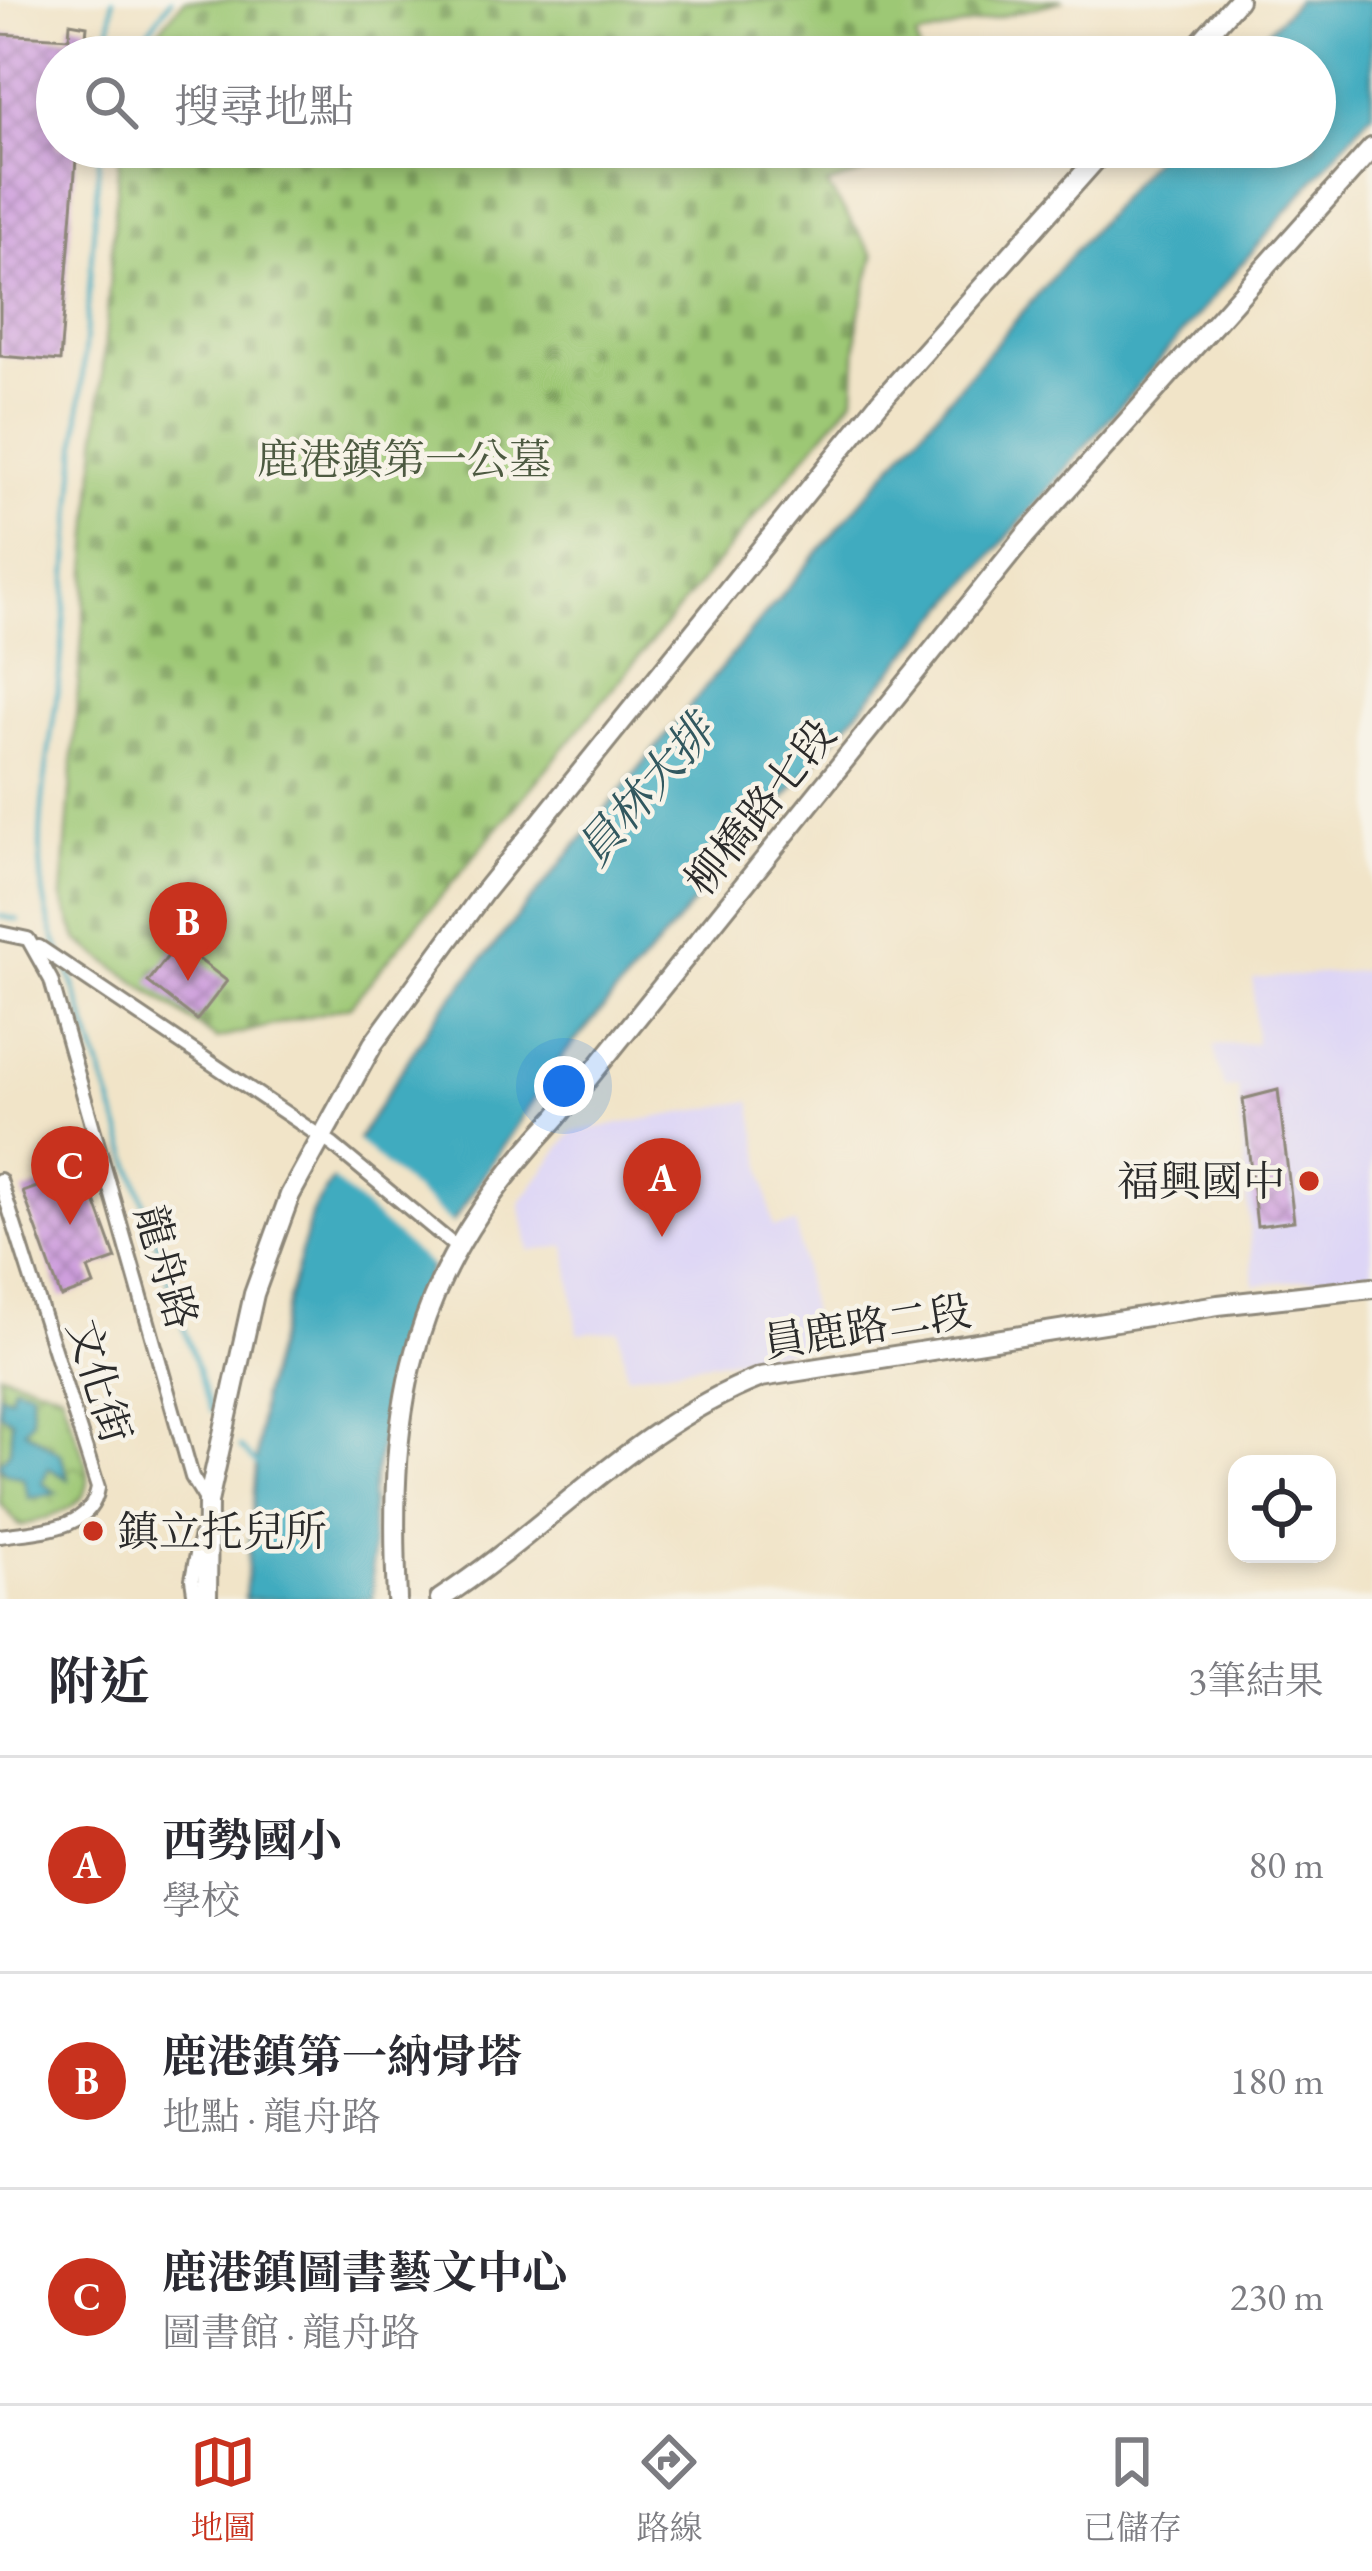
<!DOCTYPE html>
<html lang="zh-TW">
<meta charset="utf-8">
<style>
body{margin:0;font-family:"EB Garamond","Noto Serif TC",serif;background:#f2f2f3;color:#2b2b33}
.controls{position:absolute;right:36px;bottom:36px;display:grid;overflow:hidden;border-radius:24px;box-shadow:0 6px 18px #0003}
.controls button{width:108px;height:108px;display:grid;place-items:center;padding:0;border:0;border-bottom:3px solid #e1e1e2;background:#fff;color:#2b2b33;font:60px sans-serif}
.you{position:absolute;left:564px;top:1086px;width:42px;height:42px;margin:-30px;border:9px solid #fff;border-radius:50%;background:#1a73e8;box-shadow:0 0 0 18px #1a73e833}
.badge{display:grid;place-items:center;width:78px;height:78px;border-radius:50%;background:#c8321e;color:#fff;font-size:39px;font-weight:700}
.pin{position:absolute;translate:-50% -99px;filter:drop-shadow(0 3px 6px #0008)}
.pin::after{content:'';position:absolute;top:63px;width:42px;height:36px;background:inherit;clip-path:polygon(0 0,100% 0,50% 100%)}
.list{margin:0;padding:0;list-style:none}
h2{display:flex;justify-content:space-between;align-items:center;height:156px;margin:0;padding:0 48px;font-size:51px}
h2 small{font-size:39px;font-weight:400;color:#7c7c81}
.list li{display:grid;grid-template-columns:78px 1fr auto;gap:36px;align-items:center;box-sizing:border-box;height:216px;padding:0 48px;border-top:3px solid #e1e1e2}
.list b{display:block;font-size:45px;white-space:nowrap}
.list p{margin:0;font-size:39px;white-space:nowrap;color:#7c7c81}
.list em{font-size:39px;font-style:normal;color:#7c7c81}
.icon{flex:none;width:66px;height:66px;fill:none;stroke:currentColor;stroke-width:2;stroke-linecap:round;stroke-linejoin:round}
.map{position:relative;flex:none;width:1372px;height:1599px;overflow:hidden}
.search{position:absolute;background:#fff;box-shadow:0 6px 18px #0003;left:36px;right:36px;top:36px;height:132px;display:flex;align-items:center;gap:30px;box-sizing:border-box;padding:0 42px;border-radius:66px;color:#7c7c81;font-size:45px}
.sheet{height:804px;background:#fff}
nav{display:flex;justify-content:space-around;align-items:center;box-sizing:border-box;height:168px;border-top:3px solid #e1e1e2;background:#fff;font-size:33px;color:#7c7c81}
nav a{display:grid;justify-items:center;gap:6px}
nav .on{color:#c8321e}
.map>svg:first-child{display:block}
</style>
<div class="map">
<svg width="1372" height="1599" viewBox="0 0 1372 1599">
<defs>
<pattern id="cemetery-stones" width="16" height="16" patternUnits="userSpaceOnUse" patternTransform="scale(3)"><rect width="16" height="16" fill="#9dc875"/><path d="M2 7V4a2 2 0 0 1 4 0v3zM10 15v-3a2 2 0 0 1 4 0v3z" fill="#80a360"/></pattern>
<pattern id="park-crowns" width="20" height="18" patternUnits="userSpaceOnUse" patternTransform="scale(3)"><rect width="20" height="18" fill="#9dc875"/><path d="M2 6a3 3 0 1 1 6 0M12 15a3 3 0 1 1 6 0" fill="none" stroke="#80a360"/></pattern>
<pattern id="building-cross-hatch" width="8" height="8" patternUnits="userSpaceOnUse" patternTransform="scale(3)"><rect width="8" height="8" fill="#cc9add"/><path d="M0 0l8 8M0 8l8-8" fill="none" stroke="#a67eb3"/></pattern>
</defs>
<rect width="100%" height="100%" fill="#f7f3e8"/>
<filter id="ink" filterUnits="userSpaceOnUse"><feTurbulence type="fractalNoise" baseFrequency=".00833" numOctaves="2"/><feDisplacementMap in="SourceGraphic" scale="24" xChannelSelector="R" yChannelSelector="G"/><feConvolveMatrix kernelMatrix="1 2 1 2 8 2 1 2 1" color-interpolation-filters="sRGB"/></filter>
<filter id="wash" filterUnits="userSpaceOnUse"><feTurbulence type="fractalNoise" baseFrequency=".004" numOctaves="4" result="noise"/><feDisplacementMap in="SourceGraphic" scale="48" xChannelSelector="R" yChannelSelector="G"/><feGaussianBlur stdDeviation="2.7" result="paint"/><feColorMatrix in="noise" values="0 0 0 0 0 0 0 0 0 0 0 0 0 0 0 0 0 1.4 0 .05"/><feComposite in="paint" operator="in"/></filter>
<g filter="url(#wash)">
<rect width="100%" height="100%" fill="#f1e4c8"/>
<g fill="#ddd5f6">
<path d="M 1372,970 L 1372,1272 L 1254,1285 L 1238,1087 L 1224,1089 L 1213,1045 L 1256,1043 L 1253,979 Z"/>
<path d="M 751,1101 L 773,1227 L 796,1224 L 816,1346 L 627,1375 L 619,1330 L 578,1333 L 566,1246 L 529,1251 L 520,1203 L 572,1132 Z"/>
</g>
<g fill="url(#cemetery-stones)" stroke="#647a50" stroke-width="3">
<path d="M 184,0 L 1064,0 L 916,38 L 921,57 L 137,57 Z"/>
<path d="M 120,147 L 937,147 L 827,185 L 874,256 L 858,320 L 854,397 L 350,1006 L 217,1039 L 78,941 L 62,898 Z"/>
</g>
<path fill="url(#park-crowns)" stroke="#647a50" stroke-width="3" d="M 0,1373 L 61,1393 C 87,1476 121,1499 20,1526 L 0,1503 Z"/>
<g fill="#40abbf" stroke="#366b75" stroke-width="3">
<path d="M 1297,0 L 1372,0 L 1372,112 L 560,1059 L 439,1243 L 395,1368 L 371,1495 L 373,1599 L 245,1599 L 262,1396 L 312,1212 L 434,1019 L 762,618 L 1163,147 L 1315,147 L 1315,57 L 1243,57 Z"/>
<path d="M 13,1385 L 31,1390 L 32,1420 L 24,1430 L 61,1454 L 68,1479 L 49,1468 L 42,1483 L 57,1493 L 29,1498 L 23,1478 L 5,1472 L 0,1464 L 10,1450 L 12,1420 L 0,1413 L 0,1394 L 10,1397 Z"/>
</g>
<path fill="#f1e4c8" d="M 353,1137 L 453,1225 L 434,1269 L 328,1175 Z"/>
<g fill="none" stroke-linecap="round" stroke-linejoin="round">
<g stroke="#40abbf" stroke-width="4.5">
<path d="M 107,57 L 113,0"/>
<path d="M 129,57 L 171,0"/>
<path d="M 0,916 L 18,920"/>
<path d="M 62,955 C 17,864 55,745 62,649 C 75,481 87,314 100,147"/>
<path d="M 69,971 L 211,1411"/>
<path d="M 240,1447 L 257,1464"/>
</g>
</g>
<g id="blocks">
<g fill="url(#building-cross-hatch)">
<path d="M 70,23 L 87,26 L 84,57 L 57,57 L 57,147 L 77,147 L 60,361 L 0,356 L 0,34 L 69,38 Z"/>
<path d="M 178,943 L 227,981 L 197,1020 L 148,982 Z"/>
<path d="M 1278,1090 L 1294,1221 L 1257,1226 L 1243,1099 Z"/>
<path d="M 84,1170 L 116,1259 L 88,1269 L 94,1285 L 61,1297 L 23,1192 Z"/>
</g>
</g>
</g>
<g filter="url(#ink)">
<use href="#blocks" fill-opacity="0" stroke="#8e887a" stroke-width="3"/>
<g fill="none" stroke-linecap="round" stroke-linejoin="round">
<defs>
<g id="minor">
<path d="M 0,933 L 28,939 L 51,980 L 192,1477 L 208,1503"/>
<path d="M 39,947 L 333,1145 L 456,1247"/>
<path d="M 0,1180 L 98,1488 C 91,1532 36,1530 0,1536"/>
<path d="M 195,1599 L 192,1579 L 201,1534"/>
</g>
<g id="secondary">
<path d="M 1187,57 L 1238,0"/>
<path d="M 207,1599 L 208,1502 L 254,1294 L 290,1195 L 373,1044 L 484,892 L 878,404 L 1107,147"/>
<path d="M 397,1599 C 387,1391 412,1272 557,1117 L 1025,536 L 1372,148"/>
<path d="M 440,1599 C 549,1528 637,1425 761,1377 L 1218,1305 L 1372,1288"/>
</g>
</defs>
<use href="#minor" stroke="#8e887a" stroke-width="18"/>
<use href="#secondary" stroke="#8e887a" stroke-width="24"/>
<use href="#minor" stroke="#fff" stroke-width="12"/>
<use href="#secondary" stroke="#fff" stroke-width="18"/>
</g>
</g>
<g fill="#c8321e" stroke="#f7f3e8" stroke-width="4.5">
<circle cx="1309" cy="1181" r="12"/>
<circle cx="93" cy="1531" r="12"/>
</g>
<g text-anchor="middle" stroke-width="9" stroke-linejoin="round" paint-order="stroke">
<g font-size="42" fill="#4d5a41" stroke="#f7f3e8">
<text x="404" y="474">鹿港鎮第一公墓</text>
</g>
<g font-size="42" fill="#2b2b2b" stroke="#f7f3e8">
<text transform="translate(760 807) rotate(-51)" y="15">柳橋路七段</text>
<text transform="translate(167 1267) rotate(74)" y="15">龍舟路</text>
<text transform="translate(867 1326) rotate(-9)" y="15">員鹿路二段</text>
<text transform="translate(100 1381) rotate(73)" y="15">文化街</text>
</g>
<g font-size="42" fill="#2b2b2b" stroke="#f7f3e8" text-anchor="end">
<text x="1285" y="1196">福興國中</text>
<text x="117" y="1546" text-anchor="start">鎮立托兒所</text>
</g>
<g font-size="45" font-style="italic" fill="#32585f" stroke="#f7f3e8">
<text transform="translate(645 790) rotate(-49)" y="16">員林大排</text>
</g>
</g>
</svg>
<div class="controls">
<button><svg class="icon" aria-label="locate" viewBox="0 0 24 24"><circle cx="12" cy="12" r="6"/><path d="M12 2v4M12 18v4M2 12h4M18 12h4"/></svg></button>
</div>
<div class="you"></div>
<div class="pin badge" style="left:662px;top:1237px">A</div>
<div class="pin badge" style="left:188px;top:981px">B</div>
<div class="pin badge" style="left:70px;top:1225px">C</div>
<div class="search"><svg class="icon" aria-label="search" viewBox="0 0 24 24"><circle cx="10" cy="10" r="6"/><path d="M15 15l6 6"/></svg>搜尋地點</div>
</div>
<section class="sheet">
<h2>附近<small>3筆結果</small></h2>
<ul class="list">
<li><span class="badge">A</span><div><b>西勢國小</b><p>學校</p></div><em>80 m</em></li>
<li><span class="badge">B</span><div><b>鹿港鎮第一納骨塔</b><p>地點 · 龍舟路</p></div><em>180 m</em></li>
<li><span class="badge">C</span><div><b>鹿港鎮圖書藝文中心</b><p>圖書館 · 龍舟路</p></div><em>230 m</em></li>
</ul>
</section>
<nav>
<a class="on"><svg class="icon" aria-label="map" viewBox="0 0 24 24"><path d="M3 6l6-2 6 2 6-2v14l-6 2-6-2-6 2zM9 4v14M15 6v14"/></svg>地圖</a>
<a><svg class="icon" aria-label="directions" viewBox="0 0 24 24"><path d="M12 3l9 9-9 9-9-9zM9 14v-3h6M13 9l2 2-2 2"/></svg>路線</a>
<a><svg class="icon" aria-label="saved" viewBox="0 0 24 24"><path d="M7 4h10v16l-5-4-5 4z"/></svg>已儲存</a>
</nav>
